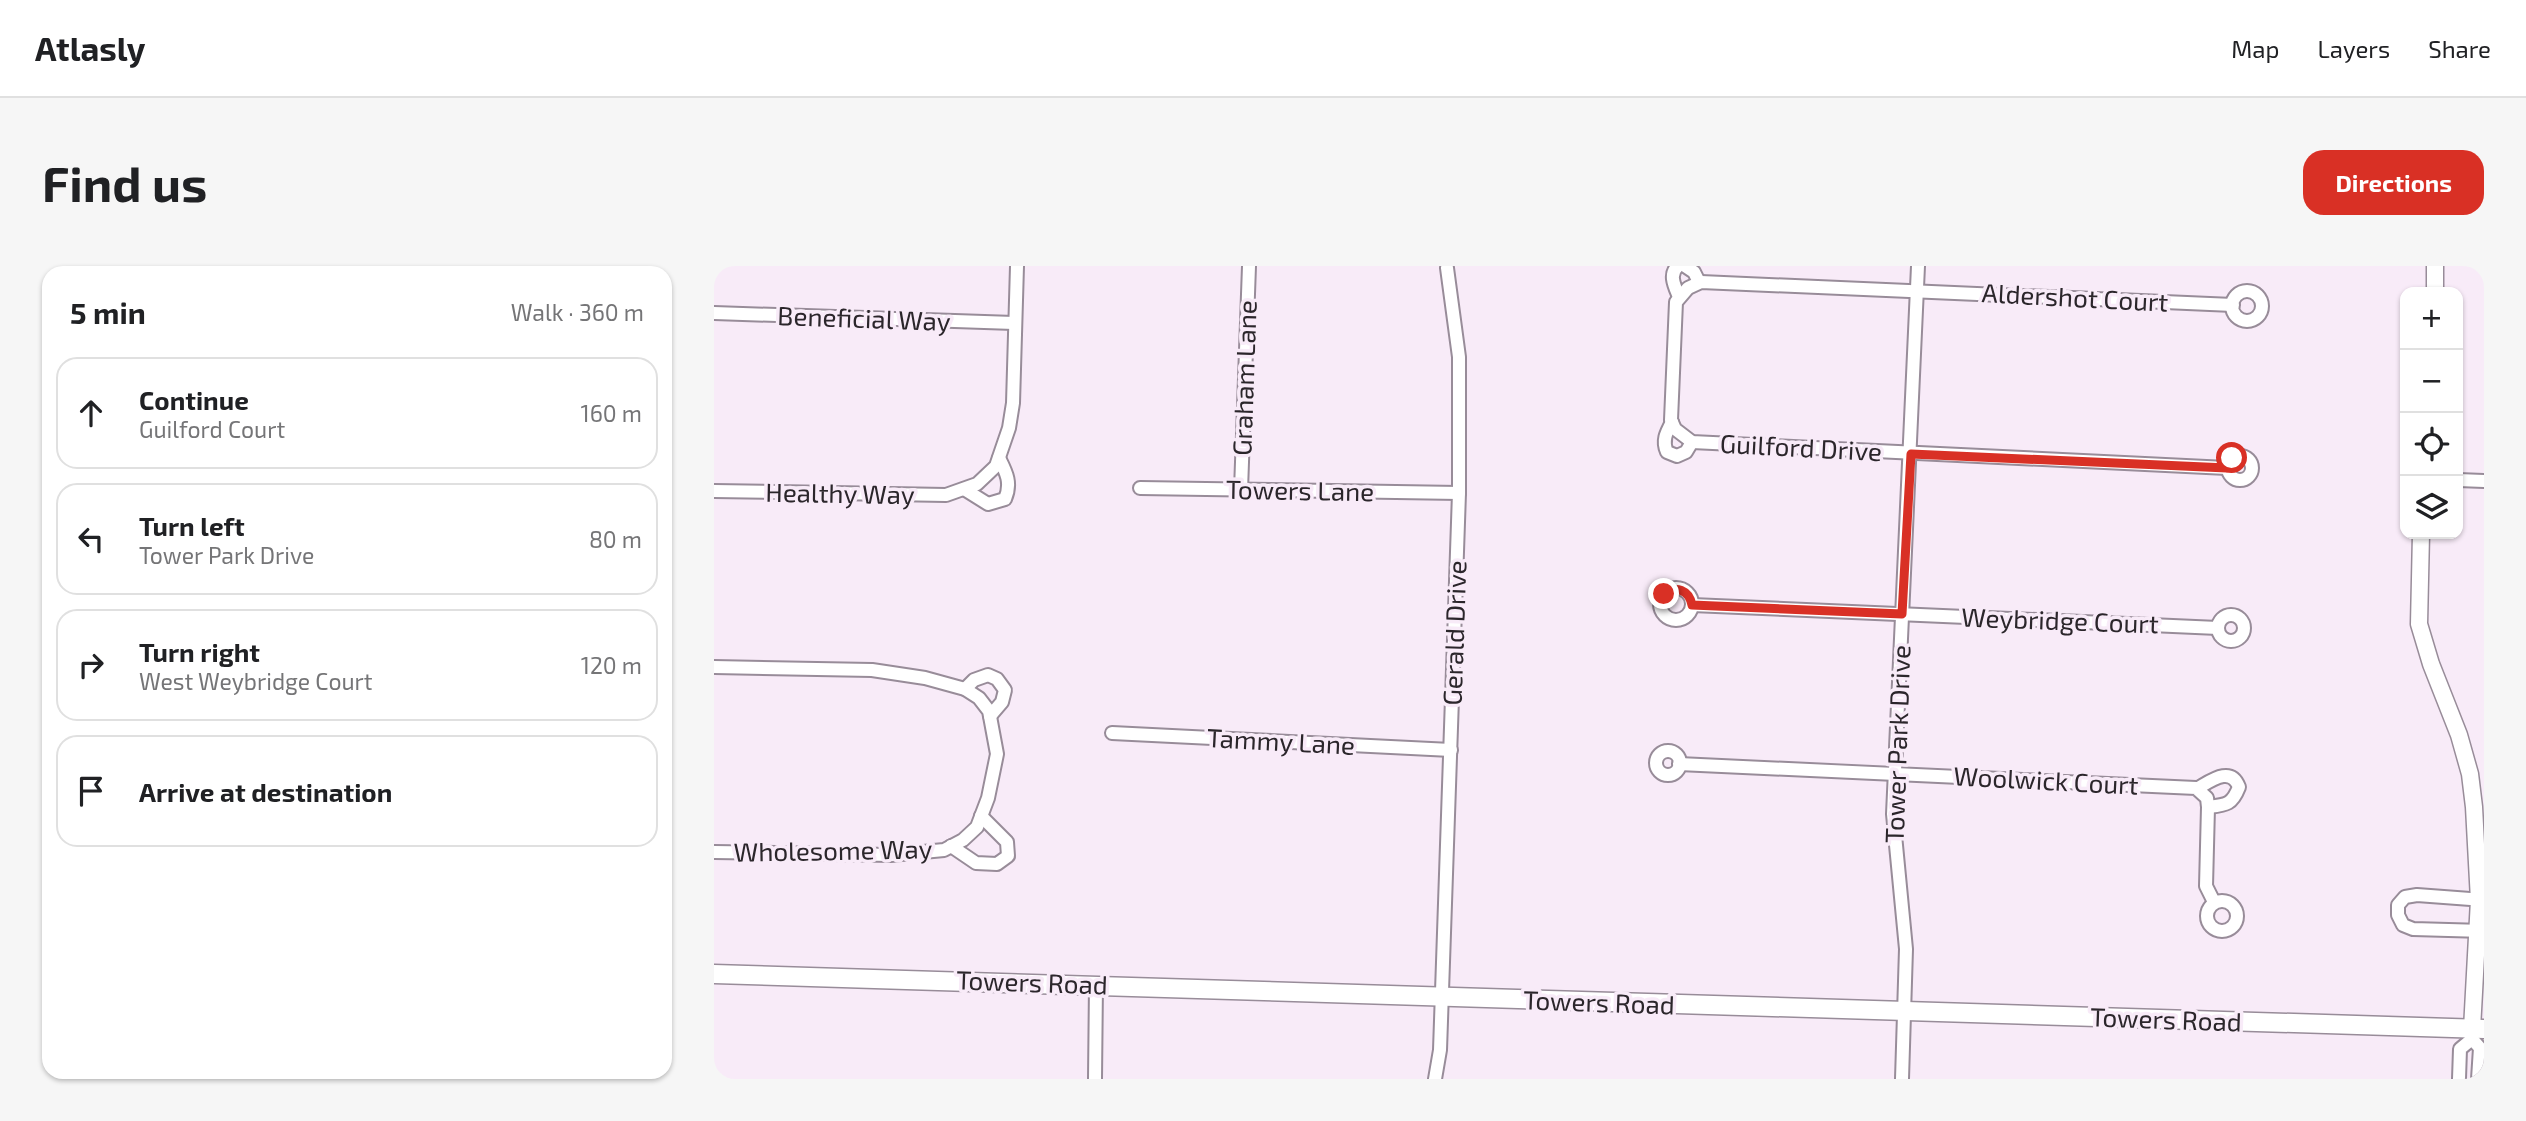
<!DOCTYPE html>
<meta charset="utf-8">
<style>
body{margin:0;font-family:"Exo 2",sans-serif;background:#f6f6f6;color:#202124}
.controls{position:absolute;right:21px;top:21px;display:grid;overflow:hidden;border-radius:14px;box-shadow:0 2px 5px #0004}
.controls button{width:63px;height:63px;display:grid;place-items:center;padding:0;border:0;border-bottom:2px solid #e0e0e0;background:#fff;color:#202124;font:35px sans-serif}
.stop{position:absolute;width:21px;height:21px;margin:-16px;border:5px solid #d93025;border-radius:50%;background:#fff}
.stop.end{background:#d93025;border-color:#fff;box-shadow:0 2px 7px #0008}
.list{margin:0;padding:0;list-style:none}
h2{display:flex;justify-content:space-between;align-items:center;height:91px;margin:0;padding:0 28px;font-size:30px}
h2 small{font-size:23px;font-weight:400;color:#757577}
.list li{display:grid;grid-template-columns:46px 1fr auto;gap:21px;align-items:center;box-sizing:border-box;height:112px;margin:0 14px 14px;padding:0 14px;border:2px solid #e0e0e0;border-radius:21px}
.list b{display:block;font-size:26px;white-space:nowrap}
.list p{margin:0;font-size:23px;white-space:nowrap;color:#757577}
.list em{font-size:23px;font-style:normal;color:#757577}
.icon{flex:none;width:38px;height:38px;fill:none;stroke:currentColor;stroke-width:2;stroke-linecap:round;stroke-linejoin:round}
.map{position:relative;flex:none;width:1770px;height:813px;overflow:hidden;border-radius:21px}
header{display:flex;align-items:center;gap:42px;box-sizing:border-box;height:98px;padding:0 35px;background:#fff;border-bottom:2px solid #e0e0e0}
header strong{font-size:33px}
nav{display:flex;gap:38px;margin-inline-start:auto;font-size:24px}
.intro{display:flex;align-items:center;justify-content:space-between;box-sizing:border-box;height:168px;padding:0 42px}
h1{margin:0;font-size:49px}
.button{padding:18px 32px;border-radius:21px;background:#d93025;color:#fff;font-size:24px;font-weight:700}
main{display:flex;gap:42px;padding:0 42px}
aside{flex:1;background:#fff;border-radius:21px;box-shadow:0 2px 5px #0004}
.map>svg:first-child{display:block}
</style>
<header>
<strong>Atlasly</strong>
<nav><a>Map</a><a>Layers</a><a>Share</a></nav>
</header>
<div class="intro"><h1>Find us</h1><a class="button">Directions</a></div>
<main>
<aside>
<h2>5 min<small>Walk · 360 m</small></h2>
<ul class="list">
<li><svg class="icon" aria-label="ahead" viewBox="0 0 24 24"><path d="M12 20V5M6 11l6-6 6 6"/></svg><div><b>Continue</b><p>Guilford Court</p></div><em>160 m</em></li>
<li><svg class="icon" aria-label="left" viewBox="0 0 24 24"><path d="M17 20v-9H6M10 6l-5 5 5 5"/></svg><div><b>Turn left</b><p>Tower Park Drive</p></div><em>80 m</em></li>
<li><svg class="icon" aria-label="right" viewBox="0 0 24 24"><path d="M7 20v-9h11M14 6l5 5-5 5"/></svg><div><b>Turn right</b><p>West Weybridge Court</p></div><em>120 m</em></li>
<li><svg class="icon" aria-label="arrive" viewBox="0 0 24 24"><path d="M6 21V4h12l-3 4 3 4H6"/></svg><div><b>Arrive at destination</b></div></li>
</ul>
</aside>
<div class="map">
<svg width="1770" height="813" viewBox="0 0 1770 813">
<rect width="100%" height="100%" fill="#f8ebf8"/>
<g fill="none" stroke-linecap="round" stroke-linejoin="round">
<defs>
<g id="minor">
<path d="M 964,0 C 954,8 961,21 965,31"/>
<path d="M 971,0 L 980,6 L 985,16"/>
<circle cx="1533" cy="40" r="15"/>
<path d="M 0,47 L 300,57"/>
<path d="M 958,156 C 952,167 948,175 953,186 L 963,190 L 972,186 L 978,176"/>
<circle cx="1526" cy="202" r="12"/>
<path d="M 1513,202 L 978,176 L 961,163 L 957,154 L 962,36 L 974,22 L 987,16 L 1519,39"/>
<path d="M 1744,214 L 1770,215"/>
<path d="M 426,222 L 745,227"/>
<path d="M 250,223 L 274,238 L 291,233 C 298,217 292,206 285,192"/>
<path d="M 527,224 L 535,0"/>
<path d="M 0,225 L 232,229 L 263,218 L 282,200 L 295,162 L 299,137 L 303,0"/>
<circle cx="962" cy="338" r="16"/>
<path d="M 978,339 L 1504,362"/>
<circle cx="1517" cy="362" r="13"/>
<path d="M 0,401 L 158,404 L 211,412 L 251,423 L 265,432 L 275,445 L 283,488 L 274,532 L 263,561 L 249,574 L 230,584 L 177,589 L 0,586"/>
<path d="M 251,423 L 260,414 L 274,409 L 283,413 L 291,424 L 288,436 L 276,450"/>
<path d="M 398,467 L 737,484"/>
<circle cx="954" cy="497" r="12"/>
<path d="M 965,498 L 1482,522 L 1493,532 L 1494,541 L 1492,620 L 1500,636"/>
<path d="M 1484,522 C 1498,514 1517,500 1525,521 C 1518,539 1512,539 1494,541"/>
<path d="M 237,580 L 262,597 L 283,598 L 294,590 L 293,576 L 267,550"/>
<path d="M 1770,634 L 1703,629 L 1691,631 L 1684,639 L 1684,649 L 1689,659 L 1699,663 L 1770,665"/>
<circle cx="1508" cy="650" r="15"/>
<path d="M 1758,763 L 1758,773 L 1766,782 L 1764,813"/>
<path d="M 381,813 L 382,718"/>
<path d="M 721,813 L 726,784 L 745,227 L 745,91 L 733,2"/>
<path d="M 1188,813 L 1192,683 L 1179,548 L 1204,0"/>
<path d="M 1745,813 L 1746,783 L 1758,773"/>
</g>
<g id="tertiary">
<path d="M 1721,26 L 1721,0"/>
<path d="M 1707,268 L 1705,358 L 1717,398 L 1745,469 L 1756,508 L 1760,541 L 1765,634 L 1758,763"/>
</g>
<path id="secondary" d="M 0,708 L 1770,763"/>
</defs>
<use href="#minor" stroke="#988c99" stroke-width="16"/>
<use href="#tertiary" stroke="#988c99" stroke-width="19"/>
<use href="#secondary" stroke="#988c99" stroke-width="21"/>
<use href="#minor" stroke="#fff" stroke-width="12"/>
<use href="#tertiary" stroke="#fff" stroke-width="16"/>
<use href="#secondary" stroke="#fff" stroke-width="18"/>
</g>
<g fill="none" stroke-linecap="round" stroke-linejoin="round">
<path stroke="#d93025" stroke-width="9" d="M 950,328 C 962,319 975,324 978,339 L 1188,348 L 1197,188 L 1513,202 L 1518,192"/>
</g>
<g text-anchor="middle" stroke-width="7" stroke-linejoin="round" paint-order="stroke">
<g font-size="26" fill="#2b262b" stroke="#f8ebf8">
<text transform="translate(1361 32) rotate(3)" y="9">Aldershot Court</text>
<text transform="translate(150 53) rotate(2)" y="9">Beneficial Way</text>
<text transform="translate(531 112) rotate(-88)" y="9">Graham Lane</text>
<text transform="translate(1087 182) rotate(3)" y="9">Guilford Drive</text>
<text transform="translate(586 225) rotate(1)" y="9">Towers Lane</text>
<text transform="translate(126 228) rotate(1)" y="9">Healthy Way</text>
<text transform="translate(1346 355) rotate(2)" y="9">Weybridge Court</text>
<text transform="translate(741 367) rotate(-88)" y="9">Gerald Drive</text>
<text transform="translate(567 476) rotate(3)" y="9">Tammy Lane</text>
<text transform="translate(1184 478) rotate(-88)" y="9">Tower Park Drive</text>
<text transform="translate(1332 515) rotate(3)" y="9">Woolwick Court</text>
<text transform="translate(119 585) rotate(-1)" y="9">Wholesome Way</text>
<text transform="translate(318 717) rotate(2)" y="9">Towers Road</text>
<text transform="translate(885 737) rotate(2)" y="9">Towers Road</text>
<text transform="translate(1452 754) rotate(2)" y="9">Towers Road</text>
</g>
</g>
</svg>
<div class="controls">
<button>+</button>
<button>−</button>
<button><svg class="icon" aria-label="locate" viewBox="0 0 24 24"><circle cx="12" cy="12" r="6"/><path d="M12 2v4M12 18v4M2 12h4M18 12h4"/></svg></button>
<button><svg class="icon" aria-label="layers" viewBox="0 0 24 24"><path d="M12 4l9 5-9 5-9-5zM3 14l9 5 9-5"/></svg></button>
</div>
<div class="stop" style="left:1518px;top:192px"></div>
<div class="stop end" style="left:950px;top:328px"></div>
</div>
</main>
